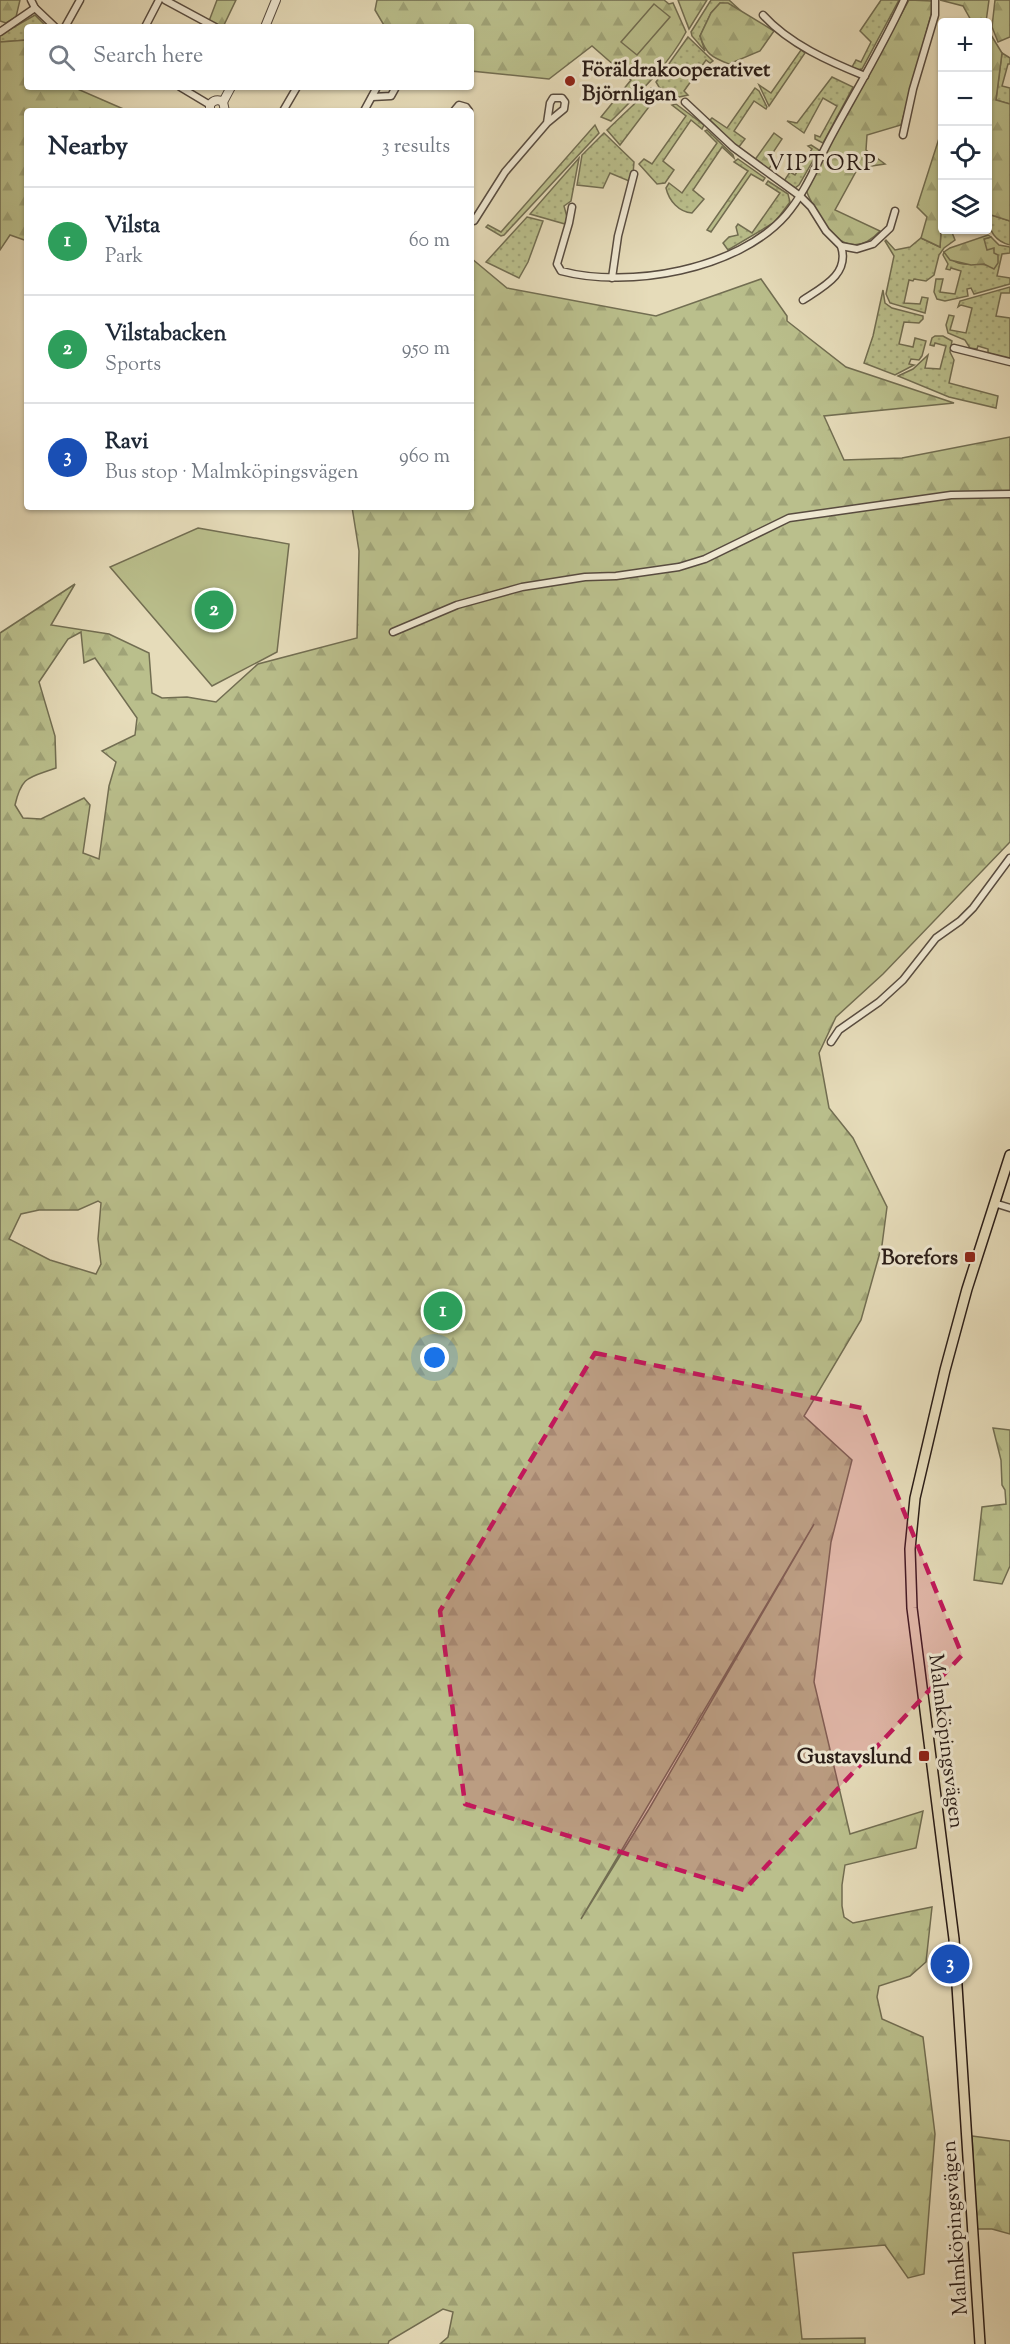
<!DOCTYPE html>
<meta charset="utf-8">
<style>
body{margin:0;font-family:"Sorts Mill Goudy",serif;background:#f6f6f7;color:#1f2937}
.controls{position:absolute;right:18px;top:18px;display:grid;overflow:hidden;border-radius:6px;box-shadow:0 2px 4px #0004}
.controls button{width:54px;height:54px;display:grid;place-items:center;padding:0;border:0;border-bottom:2px solid #e0e1e3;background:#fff;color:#1f2937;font:30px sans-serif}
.you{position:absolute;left:435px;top:1358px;width:21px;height:21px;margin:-15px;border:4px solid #fff;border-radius:50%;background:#1a73e8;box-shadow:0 0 0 9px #1a73e833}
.badge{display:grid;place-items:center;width:39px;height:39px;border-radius:50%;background:#8f2418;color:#fff;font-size:20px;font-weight:700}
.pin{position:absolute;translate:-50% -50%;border:3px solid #fff;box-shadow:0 2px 6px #0006}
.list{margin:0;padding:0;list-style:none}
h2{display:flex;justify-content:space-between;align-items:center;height:78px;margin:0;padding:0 24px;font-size:26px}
h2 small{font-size:20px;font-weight:400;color:#747a83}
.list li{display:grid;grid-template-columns:39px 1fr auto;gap:18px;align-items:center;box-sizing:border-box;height:108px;padding:0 24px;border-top:2px solid #e0e1e3}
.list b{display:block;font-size:22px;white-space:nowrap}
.list p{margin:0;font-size:20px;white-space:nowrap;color:#747a83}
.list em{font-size:20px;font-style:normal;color:#747a83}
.icon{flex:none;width:33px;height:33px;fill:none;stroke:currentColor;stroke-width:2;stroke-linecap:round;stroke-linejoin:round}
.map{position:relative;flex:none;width:1010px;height:2344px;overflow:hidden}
.search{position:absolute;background:#fff;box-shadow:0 2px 4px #0004;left:24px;top:24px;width:450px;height:66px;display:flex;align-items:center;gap:15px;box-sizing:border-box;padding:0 21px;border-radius:6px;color:#747a83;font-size:22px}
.panel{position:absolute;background:#fff;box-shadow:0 2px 4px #0004;left:24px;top:108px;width:450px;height:402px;border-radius:6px}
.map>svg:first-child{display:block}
</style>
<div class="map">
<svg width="1010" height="2344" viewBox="0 0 1010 2344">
<defs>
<pattern id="grass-dots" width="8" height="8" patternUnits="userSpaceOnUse" patternTransform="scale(1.5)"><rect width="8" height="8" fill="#babf8c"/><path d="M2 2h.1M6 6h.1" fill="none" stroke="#a0a478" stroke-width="1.8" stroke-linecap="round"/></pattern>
<pattern id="forest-firs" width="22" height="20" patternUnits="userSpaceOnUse" patternTransform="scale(1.5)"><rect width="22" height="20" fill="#babf8c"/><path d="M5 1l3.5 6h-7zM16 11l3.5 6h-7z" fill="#a0a478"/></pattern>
</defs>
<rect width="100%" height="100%" fill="#e6dcba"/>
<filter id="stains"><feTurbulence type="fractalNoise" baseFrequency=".00333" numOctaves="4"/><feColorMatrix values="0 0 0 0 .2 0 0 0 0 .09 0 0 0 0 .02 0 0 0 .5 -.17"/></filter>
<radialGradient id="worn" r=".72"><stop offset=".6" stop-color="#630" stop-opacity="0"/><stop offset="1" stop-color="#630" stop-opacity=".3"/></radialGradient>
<g fill="url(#grass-dots)" stroke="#726e52" stroke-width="1.5">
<path d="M 711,0 L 729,0 L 741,11 L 728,4 L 720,3 L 711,13 L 700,36 L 705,51 L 692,36 L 691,32 Z"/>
<path d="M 881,0 L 899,0 L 862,69 L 857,70 L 852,67 L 856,60 L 861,62 L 871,42 L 860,31 Z"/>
<path d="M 35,15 L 47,27 L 27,27 L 27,40 L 0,42 L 0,35 Z"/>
<path d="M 688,37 L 713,61 L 710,63 L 706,60 L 684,91 L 688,95 L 675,98 L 659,87 L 656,82 Z"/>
<path d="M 801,50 L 805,53 L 769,106 L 759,85 L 771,93 Z"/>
<path d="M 1002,53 L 1010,58 L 1010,64 L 1008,64 L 1002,86 L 1010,88 L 1010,104 L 996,100 Z"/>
<path d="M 832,77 L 853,87 L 823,143 L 815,139 L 815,135 L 820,137 L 837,106 L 823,98 L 804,133 L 787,121 L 797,123 Z"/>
<path d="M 651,88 L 661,91 L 620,145 L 607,130 Z"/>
<path d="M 755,88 L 759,91 L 767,107 L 766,109 L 754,101 L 734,131 L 745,139 L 738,148 L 710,120 L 712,118 L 727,128 Z"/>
<path d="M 676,104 L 704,125 L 702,129 L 691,120 L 663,161 L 674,170 L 665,183 L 657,184 L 639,164 L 644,159 L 652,164 L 686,116 L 672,105 Z"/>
<path d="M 595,125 L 599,133 L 504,235 L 501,236 L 486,227 L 488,225 L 501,232 Z"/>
<path d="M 707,130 L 733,155 L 734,158 L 722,147 L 693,190 L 704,199 L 692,213 C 679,212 669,201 666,188 L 669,183 L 682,193 L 717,143 L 705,131 Z"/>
<path d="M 604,133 L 634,162 L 633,174 L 630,176 L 629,181 L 610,173 L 603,188 L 577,185 L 582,155 Z"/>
<path d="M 811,145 L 819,150 L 799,185 L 795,188 L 784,181 L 790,172 L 795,175 L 812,149 L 808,146 Z"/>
<path d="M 579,158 L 571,201 L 564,206 L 567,217 L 565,224 L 530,214 Z"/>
<path d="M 738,159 L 765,178 L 763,181 L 751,174 L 711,232 L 707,230 L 748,171 L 734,162 Z"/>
<path d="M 768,181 L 788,194 L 790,202 L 775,222 L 728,250 L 723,243 L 729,237 L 738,235 L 736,227 L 738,224 L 752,233 L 780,193 L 766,184 Z"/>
<path d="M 988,214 L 1010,221 L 1010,245 C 994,241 988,230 988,214 Z"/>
<path d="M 527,217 L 543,221 L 528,262 L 519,278 L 486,262 Z"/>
<path d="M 946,230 L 951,230 L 955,240 L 944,248 L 939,255 L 934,275 L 926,281 L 914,279 L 913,281 L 909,280 L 904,303 L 920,304 L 922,297 L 928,298 L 925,313 L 890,303 L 886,294 L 894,256 L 885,241 L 886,240 L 895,250 L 910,247 L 921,238 L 940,247 L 941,232 Z"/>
<path d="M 991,237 L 999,245 L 1010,247 L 1010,253 L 1002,254 L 997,276 L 1010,278 L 1010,284 L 974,294 L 971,288 L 967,289 L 968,296 L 945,301 L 937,299 L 934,292 L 936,279 L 943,279 L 940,292 L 955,294 L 961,271 L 951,268 L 950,270 L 946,269 L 948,264 L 943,255 L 944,252 C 958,270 970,262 988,265 L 984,239 Z"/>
<path d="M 1010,287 L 1010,293 L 1001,293 L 996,316 L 1010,318 L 1010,359 L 988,353 L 988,349 L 978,346 L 977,349 L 970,348 L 965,340 L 948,333 L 946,325 L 949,315 L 954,316 L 950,330 L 966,333 L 972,308 L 961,305 L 958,307 L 960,301 Z"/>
<path d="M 883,290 L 885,303 L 892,308 L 923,316 L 923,319 L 919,323 L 904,322 L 899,344 L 913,347 L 915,338 L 926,341 L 922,356 L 919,360 L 911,359 L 909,364 L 914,365 L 895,375 L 864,363 L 873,336 Z"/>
<path d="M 935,336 L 943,336 L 952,341 L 950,352 L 954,360 L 949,383 L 998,396 L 996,408 L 949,397 L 898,376 L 913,369 L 928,355 L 925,368 L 940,369 L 946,346 L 935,343 L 934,346 L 930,345 L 932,338 Z"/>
</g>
<g fill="url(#forest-firs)" stroke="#726e52" stroke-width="1.5" fill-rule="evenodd">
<path d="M 0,0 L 20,0 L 16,17 L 6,23 L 0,21 Z"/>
<path d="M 217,0 L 236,0 L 223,27 L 209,21 Z"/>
<path d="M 377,0 L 664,0 L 669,4 L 673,3 L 686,32 C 668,66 638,94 611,121 L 601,117 L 631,80 L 592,46 L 549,79 L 471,71 L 471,27 L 385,27 L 375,10 Z"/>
<path d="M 678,0 L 707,0 L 689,29 Z"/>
<path d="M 909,0 L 933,1 L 931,15 L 901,125 L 867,135 L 866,150 L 885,164 L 858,168 L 835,210 L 880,231 C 854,259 833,240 819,214 C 814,206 808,198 806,189 Z"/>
<path d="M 940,0 L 989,0 L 986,22 L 972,22 L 963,6 Z"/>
<path d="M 995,0 L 1010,0 L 1010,37 L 998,42 L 992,27 Z"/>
<path d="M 720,3 L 728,3 L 774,31 L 760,51 L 729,64 C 711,57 706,54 700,36 L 711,13 Z"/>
<path d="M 988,30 L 1002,53 L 996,100 L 1010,104 L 1010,221 L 988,214 Z"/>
<path d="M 27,40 L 27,87 L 73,87 L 128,111 L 27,111 L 27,241 L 10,235 L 0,250 L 0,42 Z"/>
<path d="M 942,129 L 942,230 L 946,230 L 941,232 L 940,247 L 921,238 L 927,217 L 917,207 Z"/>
<path d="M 774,133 L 782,139 L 770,157 L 775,160 L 768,170 L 754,161 Z"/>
<path d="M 988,235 L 991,237 L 984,239 L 987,250 L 994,248 L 994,253 L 998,255 L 998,263 L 994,269 L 984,264 L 971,265 L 950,260 L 944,252 L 950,248 Z"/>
<path d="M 471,258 L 507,288 L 656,316 L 761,279 L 787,316 L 787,321 L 846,367 L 954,403 L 824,416 L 844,460 L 902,458 L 1010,437 L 1010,842 L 883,974 L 836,1017 L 819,1053 L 829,1108 L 853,1138 L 887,1207 L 882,1245 L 861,1320 L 804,1416 L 852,1460 L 831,1542 L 814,1682 L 850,1834 L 923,1811 L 916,1848 L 845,1865 L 842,1885 L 842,1906 L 844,1917 L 853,1923 L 932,1907 L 926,1962 L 910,1976 L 879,1986 L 877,1997 L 882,2019 L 923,2037 L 935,2134 L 924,2274 L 908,2278 L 885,2245 L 793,2253 L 802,2339 L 865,2338 L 865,2344 L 440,2344 L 448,2337 L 453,2312 L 443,2309 L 389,2341 L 388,2344 L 0,2344 L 0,633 L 75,584 L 51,625 L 109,634 L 149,653 L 152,693 L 162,698 L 187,697 L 216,702 L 258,664 L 357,638 L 359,551 L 352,507 L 471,507 ZM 81,632 L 84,663 L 95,658 L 137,718 L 135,735 L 102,751 L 116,762 L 109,786 L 99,859 L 83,853 L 90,805 L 84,798 L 41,819 L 23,818 L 15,805 C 22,775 29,778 56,768 L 55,736 L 39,682 L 68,639 ZM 98,1201 L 101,1203 L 98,1239 L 101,1264 L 96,1274 L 50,1260 L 9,1239 L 21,1214 L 39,1210 L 78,1210 ZM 814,1524 L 649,1809 L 581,1919 Z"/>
<path d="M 993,1428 L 1010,1430 L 1010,1566 L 1002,1584 L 974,1580 L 982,1507 L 1006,1504 L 1005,1490 L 1002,1485 L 1001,1460 Z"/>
<path d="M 972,2136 L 1010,2141 L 1010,2234 L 992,2229 L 977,2229 Z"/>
</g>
<g fill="#babf8c" stroke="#726e52" stroke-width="1.5">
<path d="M 654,4 L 670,17 L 637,55 L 621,42 Z"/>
<path d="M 198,528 L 289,544 L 277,652 L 212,686 L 110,567 Z"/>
</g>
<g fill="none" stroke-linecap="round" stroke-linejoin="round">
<defs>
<g id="minor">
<path d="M 31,0 L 35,8 L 55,27"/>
<path d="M 165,0 L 215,27"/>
<path d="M 763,15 C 789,44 830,62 865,76"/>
<path d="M 65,27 L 80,0"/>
<path d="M 145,27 L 159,0"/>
<path d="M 0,32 L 35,8"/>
<path d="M 180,87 L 210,105"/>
<path d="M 372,97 L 391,96 L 396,87"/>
<path d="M 685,102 L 733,147 L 800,196 L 811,207 L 826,231 L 841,246 L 857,249 L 873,244 L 890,228 L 895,211"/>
<path d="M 283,111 L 297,87"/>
<path d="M 364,111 L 377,87"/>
<path d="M 454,111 L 459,105 L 466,107 L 469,111"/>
<path d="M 903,135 L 913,89 L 935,15 L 935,0"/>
<path d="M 572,207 L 569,223 L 557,264 L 561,271 C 628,289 738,270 786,215 C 806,192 818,160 833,133 C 857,89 883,46 904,0"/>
<path d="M 471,221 L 474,221 L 505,172 L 547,123 L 550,103 L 553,98 L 562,98 L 565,102 L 564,109 L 547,123"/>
<path d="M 612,278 L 618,236 L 634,174"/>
<path d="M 803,300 C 823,287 850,274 841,246"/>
<path d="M 954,348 L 1010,362"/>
<path d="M 393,632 L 457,605 L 522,587 L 585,577 L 616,576 L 679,567 L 705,559 L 789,518 L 951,495 L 1010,494"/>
<path d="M 831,1042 L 839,1030 L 879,1002 L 903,980 L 936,938 L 960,921 L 973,908 L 1010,858"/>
<path d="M 994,1203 L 1010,1208"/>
</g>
<g id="tertiary">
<path d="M 265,27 L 276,0"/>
<path d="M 223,102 L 231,87"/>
<path d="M 223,102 L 225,111"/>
<path d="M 210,111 L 210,105 C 213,100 218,99 223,102"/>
</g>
<path id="primary" d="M 980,2344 L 954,1939 L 912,1608 L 910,1549 L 915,1498 L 945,1370 L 967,1289 L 1010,1155"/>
</defs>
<use href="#minor" stroke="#584c40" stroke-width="9"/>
<use href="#tertiary" stroke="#584c40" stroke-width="10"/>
<use href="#primary" stroke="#291c17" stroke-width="12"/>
<use href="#minor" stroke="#efe8d2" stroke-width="6"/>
<use href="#tertiary" stroke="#efe8d2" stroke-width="8"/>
<use href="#primary" stroke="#e6dcba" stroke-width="9"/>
</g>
<path fill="#c2185b" fill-opacity="0.2" stroke="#c2185b" stroke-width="4.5" stroke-dasharray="12 8" stroke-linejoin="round" d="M 595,1353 L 862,1408 L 962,1655 L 744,1890 L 465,1804 L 440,1611 Z"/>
<g fill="#8f2418" stroke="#efe8d2" stroke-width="2">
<circle cx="570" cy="81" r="6"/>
<rect x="964" y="1251" width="12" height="12" rx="3"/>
<rect x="918" y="1750" width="12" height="12" rx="3"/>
</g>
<g text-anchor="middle" stroke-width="6" stroke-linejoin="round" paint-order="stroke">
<g font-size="21" font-weight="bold" fill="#291c17" stroke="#efe8d2" text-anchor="end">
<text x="582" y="76" text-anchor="start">Föräldrakooperativet<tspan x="582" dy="24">Björnligan</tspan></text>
<text x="958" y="1264">Borefors</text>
<text x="912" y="1763">Gustavslund</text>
</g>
<g font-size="21" fill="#291c17" stroke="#efe8d2">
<text transform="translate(947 1741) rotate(83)" y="7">Malmköpingsvägen</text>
<text transform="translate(954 2228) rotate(-94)" y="7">Malmköpingsvägen</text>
</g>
<g font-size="22" letter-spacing="1.5" fill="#291c17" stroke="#efe8d2">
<text x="822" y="170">VIPTORP</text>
</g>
</g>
<rect width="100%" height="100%" filter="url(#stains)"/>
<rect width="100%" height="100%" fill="url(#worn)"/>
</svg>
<div class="controls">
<button>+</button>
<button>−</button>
<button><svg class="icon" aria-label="locate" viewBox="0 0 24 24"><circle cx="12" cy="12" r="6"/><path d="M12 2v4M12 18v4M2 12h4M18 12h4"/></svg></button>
<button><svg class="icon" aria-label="layers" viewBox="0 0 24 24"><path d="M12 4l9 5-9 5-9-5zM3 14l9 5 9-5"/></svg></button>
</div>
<div class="you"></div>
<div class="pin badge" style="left:443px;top:1311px;background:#2e9e5b">1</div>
<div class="pin badge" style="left:214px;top:610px;background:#2e9e5b">2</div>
<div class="pin badge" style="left:950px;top:1964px;background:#1a4fb4">3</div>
<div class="search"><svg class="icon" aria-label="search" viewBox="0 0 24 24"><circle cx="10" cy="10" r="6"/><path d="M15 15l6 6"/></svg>Search here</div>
<section class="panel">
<h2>Nearby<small>3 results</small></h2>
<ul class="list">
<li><span class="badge" style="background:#2e9e5b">1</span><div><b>Vilsta</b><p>Park</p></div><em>60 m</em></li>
<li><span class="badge" style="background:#2e9e5b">2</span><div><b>Vilstabacken</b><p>Sports</p></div><em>950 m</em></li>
<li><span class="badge" style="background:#1a4fb4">3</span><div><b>Ravi</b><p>Bus stop · Malmköpingsvägen</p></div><em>960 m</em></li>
</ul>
</section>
</div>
